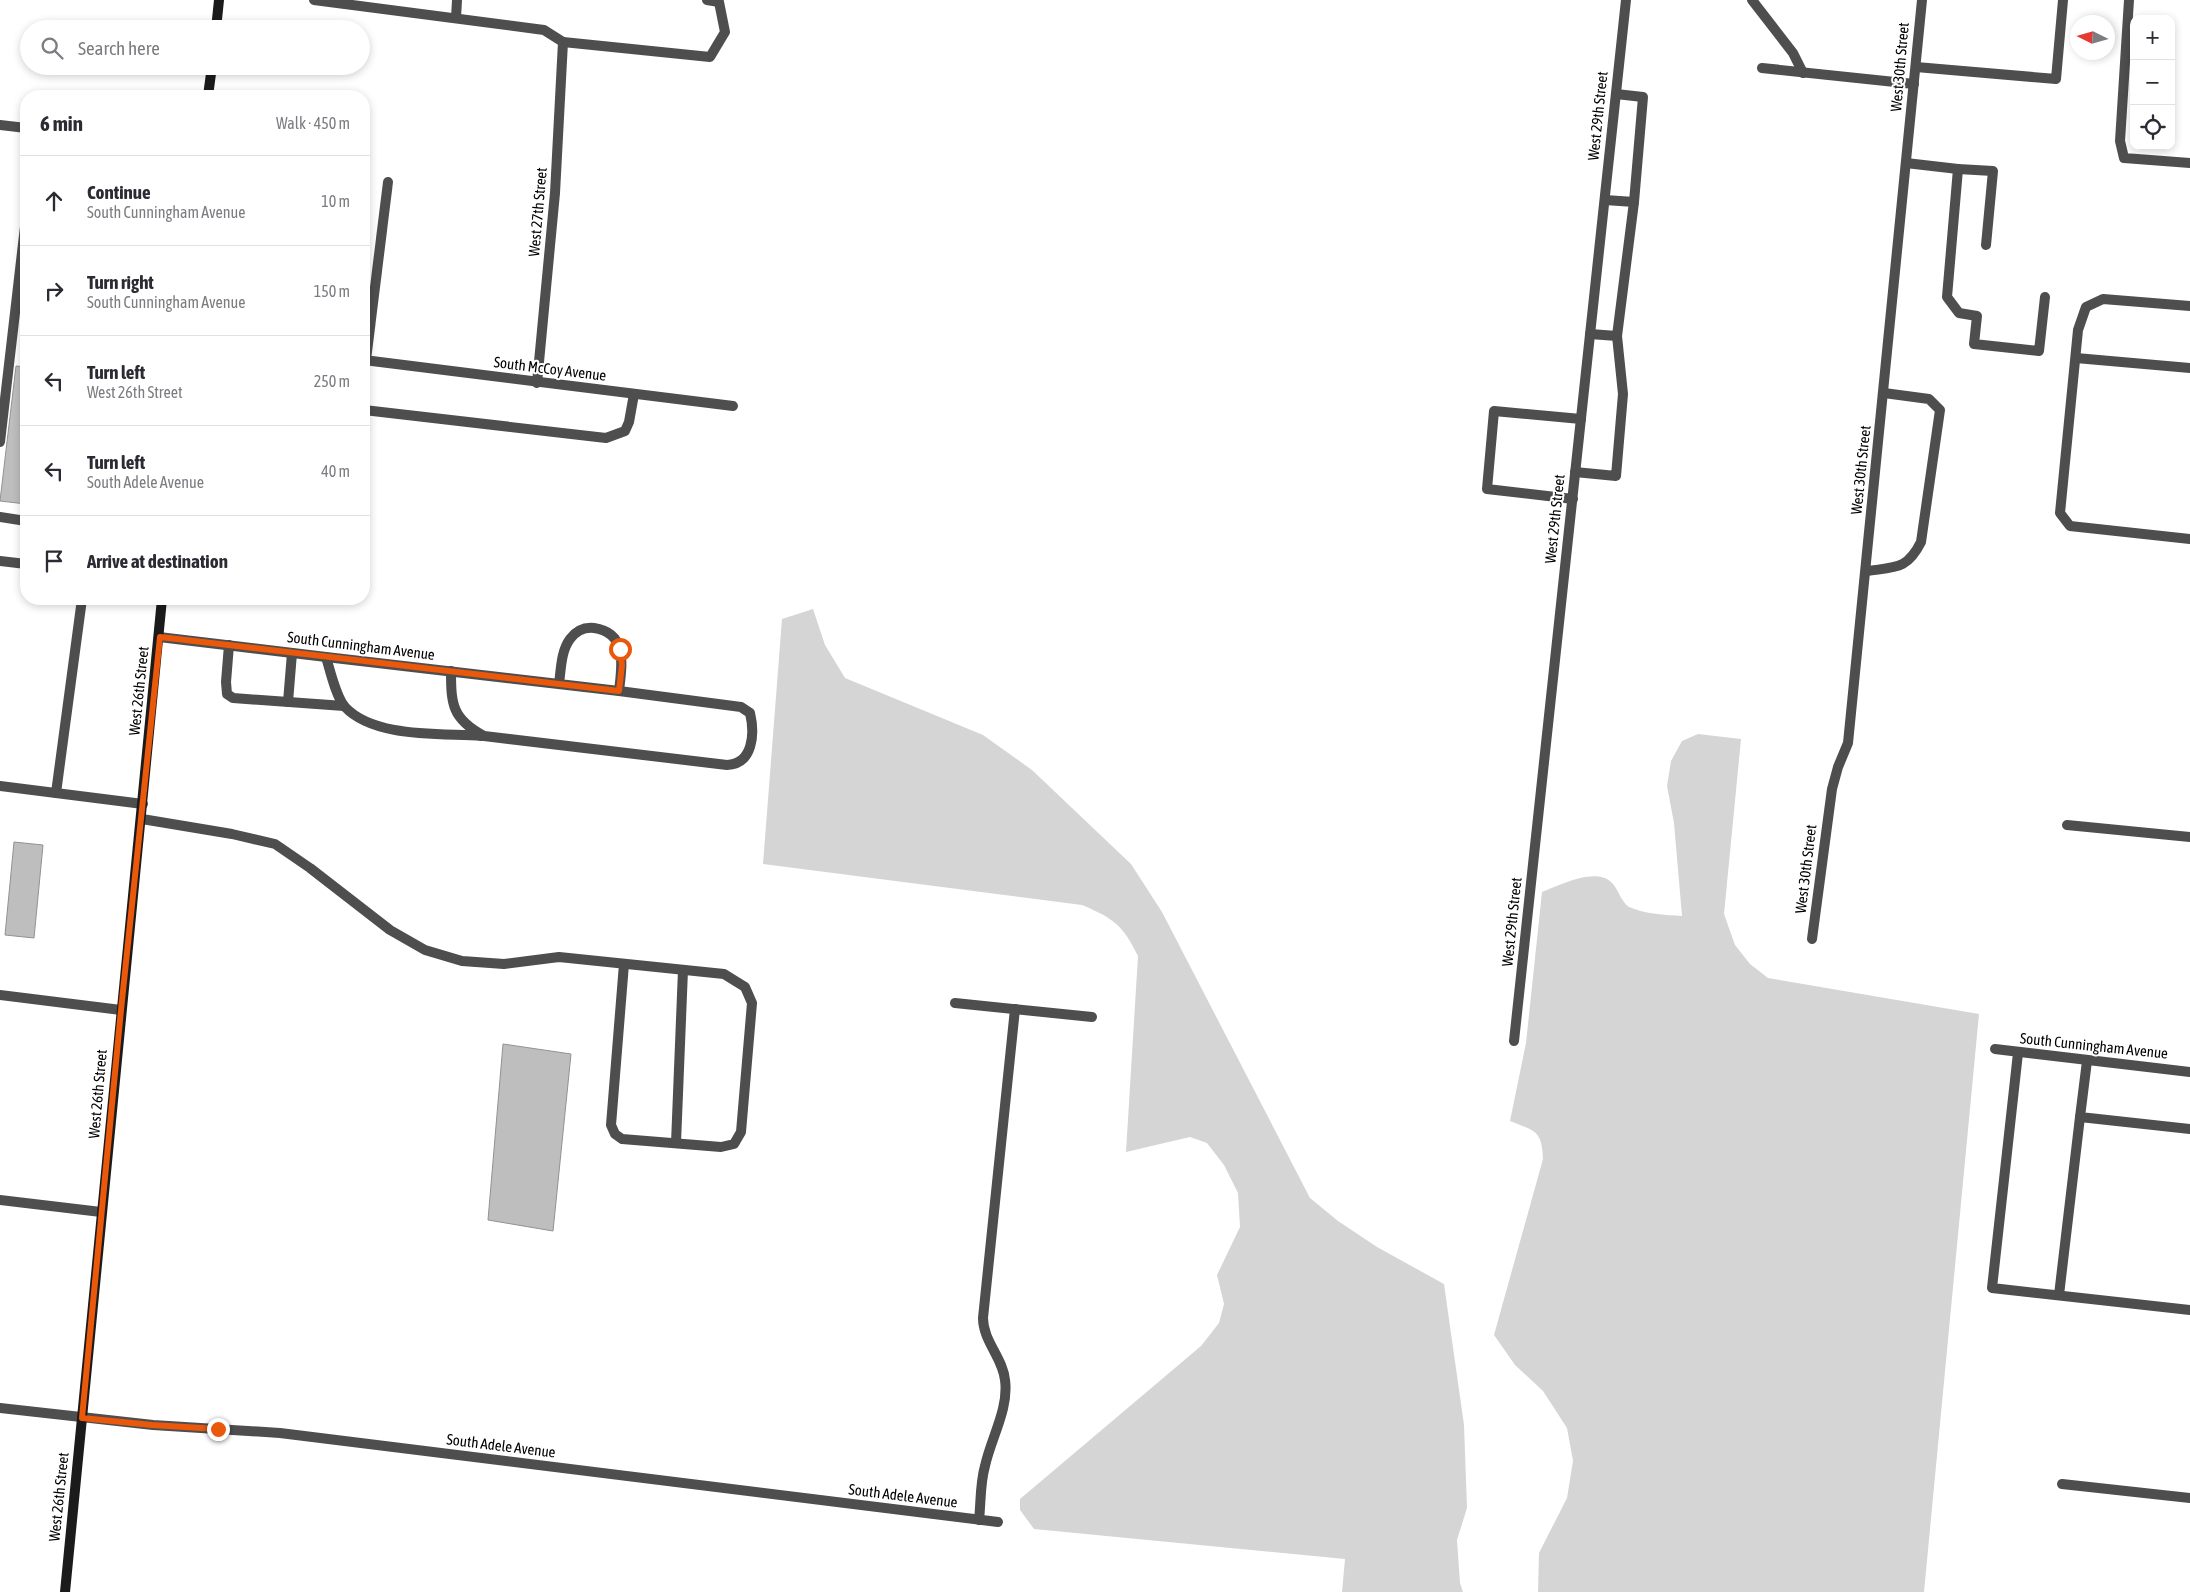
<!DOCTYPE html>
<meta charset="utf-8">
<style>
body{margin:0;font-family:"Asap Condensed",sans-serif;background:#f7f7f7;color:#2b2b33}
.controls{position:absolute;right:15px;top:15px;display:grid;overflow:hidden;border-radius:10px;box-shadow:0 2px 8px #0003}
.controls button{width:45px;height:45px;display:grid;place-items:center;padding:0;border:0;border-bottom:1px solid #e1e1e2;background:#fff;color:#2b2b33;font:25px sans-serif}
.compass{position:absolute;left:2070px;top:15px;width:45px;height:45px;border-radius:50%;background:#fff;box-shadow:0 2px 8px #0003;rotate:275deg}
.stop{position:absolute;width:15px;height:15px;margin:-11px;border:4px solid #ea580c;border-radius:50%;background:#fff}
.stop.end{background:#ea580c;border-color:#fff;box-shadow:0 1px 5px #0008}
.list{margin:0;padding:0;list-style:none}
h2{display:flex;justify-content:space-between;align-items:center;height:65px;margin:0;padding:0 20px;font-size:21px}
h2 small{font-size:16px;font-weight:400;color:#7c7c81}
.list li{display:grid;grid-template-columns:32px 1fr auto;gap:15px;align-items:center;box-sizing:border-box;height:90px;padding:0 20px;border-top:1px solid #e1e1e2}
.list b{display:block;font-size:19px;white-space:nowrap}
.list p{margin:0;font-size:16px;white-space:nowrap;color:#7c7c81}
.list em{font-size:16px;font-style:normal;color:#7c7c81}
.icon{flex:none;width:28px;height:28px;fill:none;stroke:currentColor;stroke-width:2;stroke-linecap:round;stroke-linejoin:round}
.map{position:relative;flex:none;width:2190px;height:1592px;overflow:hidden}
.search{position:absolute;background:#fff;box-shadow:0 2px 8px #0003;left:20px;top:20px;width:350px;height:55px;display:flex;align-items:center;gap:12px;box-sizing:border-box;padding:0 18px;border-radius:28px;color:#7c7c81;font-size:19px}
.panel{position:absolute;background:#fff;box-shadow:0 2px 8px #0003;left:20px;top:90px;width:350px;height:515px;border-radius:20px}
.map>svg:first-child{display:block}
</style>
<div class="map">
<svg width="2190" height="1592" viewBox="0 0 2190 1592">
<rect width="100%" height="100%" fill="#fff"/>
<g fill="#d5d5d5">
<path d="M 813,609 L 825,645 L 845,678 L 983,735 L 1032,770 L 1131,864 L 1162,912 L 1310,1198 L 1338,1221 L 1377,1247 L 1444,1284 L 1464,1425 L 1467,1508 L 1457,1540 L 1460,1583 L 1463,1592 L 1342,1592 L 1345,1559 L 1034,1529 L 1020,1510 L 1020,1499 L 1201,1346 L 1219,1323 L 1224,1304 L 1217,1275 L 1240,1227 L 1238,1193 L 1224,1165 L 1207,1143 L 1190,1137 L 1126,1152 L 1138,956 C 1123,925 1113,918 1082,905 L 763,864 L 782,619 Z"/>
<path d="M 1698,734 L 1741,739 L 1724,914 L 1735,945 L 1750,964 L 1768,978 L 1979,1014 L 1924,1592 L 1538,1592 L 1539,1553 L 1567,1498 L 1573,1461 L 1567,1428 L 1543,1391 L 1515,1365 L 1494,1335 L 1543,1159 C 1542,1130 1535,1131 1510,1121 L 1526,1043 L 1542,892 C 1559,886 1594,867 1611,882 C 1618,888 1621,902 1629,907 C 1645,914 1665,915 1682,916 L 1674,823 L 1667,786 L 1671,761 L 1682,741 Z"/>
</g>
<g fill="#bebebe" stroke="#929292">
<path d="M 16,366 L 26,367 L 26,504 L 0,501 Z"/>
<path d="M 14,842 L 43,845 L 34,938 L 5,935 Z"/>
<path d="M 503,1044 L 571,1054 L 553,1231 L 488,1220 Z"/>
</g>
<g fill="none" stroke-linecap="round" stroke-linejoin="round">
<g stroke="#4e4e4e" stroke-width="10">
<path d="M 1752,0 L 1793,53 L 1803,73"/>
<path d="M 2129,0 L 2120,141 L 2124,158 L 2190,163"/>
<path d="M 456,18 L 457,0"/>
<path d="M 563,42 L 710,57 L 725,32 L 719,2 L 707,0"/>
<path d="M 1916,67 L 2056,79 L 2063,0"/>
<path d="M 1616,94 L 1643,97 L 1634,202"/>
<path d="M 1906,163 L 1958,169 L 1947,297 L 1959,313 L 1977,316 L 1974,344 L 2039,351 L 2045,297"/>
<path d="M 1958,169 L 1993,171 L 1986,245"/>
<path d="M 1605,200 L 1634,202 L 1617,336"/>
<path d="M 2190,306 L 2103,299 L 2086,307 L 2078,330 L 2060,513 L 2070,526 L 2190,539"/>
<path d="M 2076,358 L 2190,368"/>
<path d="M 366,360 L 388,182"/>
<path d="M 364,410 L 606,438 L 625,431 L 629,422 L 634,394"/>
<path d="M 0,442 L 26,218"/>
<path d="M 1575,472 L 1616,476 L 1623,394 L 1617,336 L 1590,334"/>
<path d="M 1573,499 L 1487,489 L 1494,411 L 1581,419"/>
<path d="M 0,517 L 26,521"/>
<path d="M 0,561 L 26,564"/>
<path d="M 1867,571 C 1895,567 1907,570 1921,542 L 1940,410 L 1929,399 L 1884,393"/>
<path d="M 229,645 L 226,682 L 227,694 L 233,698 L 344,706"/>
<path d="M 326,657 C 330,670 336,697 345,707 C 374,738 440,733 481,736"/>
<path d="M 451,671 C 451,704 452,719 484,736 L 727,765 C 753,764 755,734 750,713 L 741,707 L 619,691"/>
<path d="M 288,702 L 292,653"/>
<path d="M 56,793 L 82,599"/>
<path d="M 142,819 L 232,834 L 275,844 L 310,868 L 390,930 L 425,950 L 462,961 L 504,964 L 559,957 L 724,974 L 745,987 L 752,1003 L 741,1132 L 734,1144 L 721,1147 L 622,1139 L 615,1134 L 611,1125 L 624,964"/>
<path d="M 2067,825 L 2190,837"/>
<path d="M 955,1003 L 1092,1017"/>
<path d="M 2018,1053 L 1992,1288 L 2190,1310"/>
<path d="M 2087,1061 L 2080,1117 L 2190,1129"/>
<path d="M 676,1143 L 683,970"/>
<path d="M 0,1200 L 101,1212"/>
<path d="M 2059,1295 L 2080,1117"/>
<path d="M 979,1520 C 981,1502 980,1483 985,1466 C 991,1438 1009,1409 1005,1380 C 1003,1358 983,1341 983,1318 L 1015,1009"/>
</g>
<g stroke="#4e4e4e" stroke-width="10">
<path d="M 314,0 L 544,30 L 563,42 L 555,193 L 537,383"/>
<path d="M 1762,68 L 1914,84"/>
<path d="M 0,125 L 26,128"/>
<path d="M 364,360 L 733,406"/>
<path d="M 159,637 L 326,657 L 619,691 C 622,665 628,633 594,628 C 584,627 576,631 570,639 C 561,651 561,669 559,684"/>
<path d="M 0,786 L 143,804"/>
<path d="M 1812,939 L 1832,789 L 1838,767 L 1848,743 L 1922,0"/>
<path d="M 0,995 L 121,1010"/>
<path d="M 1514,1041 L 1626,0"/>
<path d="M 1995,1049 L 2190,1072"/>
<path d="M 0,1408 L 153,1425 L 280,1433 L 998,1522"/>
<path d="M 2062,1484 L 2190,1498"/>
</g>
<g stroke="#1b1b1b" stroke-width="10">
<path d="M 216,29 L 219,0"/>
<path d="M 208,96 L 212,66"/>
<path d="M 65,1592 L 162,599"/>
</g>
</g>
<g fill="none" stroke-linecap="round" stroke-linejoin="round">
<path stroke="#ea580c" stroke-width="6" d="M 218,1429 L 152,1425 L 82,1418 L 121,1010 L 160,637 L 619,691 L 622,665 L 620,649"/>
</g>
<g text-anchor="middle" stroke-width="4" stroke-linejoin="round" paint-order="stroke">
<g font-size="15" fill="#000" stroke="#fff">
<text transform="translate(1900 67) rotate(-85)" y="5">West 30th Street</text>
<text transform="translate(1598 116) rotate(-84)" y="5">West 29th Street</text>
<text transform="translate(538 212) rotate(-85)" y="5">West 27th Street</text>
<text transform="translate(550 369) rotate(7)" y="5">South McCoy Avenue</text>
<text transform="translate(1861 470) rotate(-84)" y="5">West 30th Street</text>
<text transform="translate(1555 519) rotate(-84)" y="5">West 29th Street</text>
<text transform="translate(361 646) rotate(7)" y="5">South Cunningham Avenue</text>
<text transform="translate(139 691) rotate(-84)" y="5">West 26th Street</text>
<text transform="translate(1806 869) rotate(-83)" y="5">West 30th Street</text>
<text transform="translate(1512 922) rotate(-84)" y="5">West 29th Street</text>
<text transform="translate(2094 1046) rotate(6)" y="5">South Cunningham Avenue</text>
<text transform="translate(98 1094) rotate(-85)" y="5">West 26th Street</text>
<text transform="translate(501 1446) rotate(7)" y="5">South Adele Avenue</text>
<text transform="translate(903 1496) rotate(7)" y="5">South Adele Avenue</text>
<text transform="translate(59 1497) rotate(-84)" y="5">West 26th Street</text>
</g>
</g>
</svg>
<div class="controls">
<button>+</button>
<button>−</button>
<button><svg class="icon" aria-label="locate" viewBox="0 0 24 24"><circle cx="12" cy="12" r="6"/><path d="M12 2v4M12 18v4M2 12h4M18 12h4"/></svg></button>
</div>
<svg class="compass" viewBox="-18 -18 36 36"><path d="M0-13l5 13h-10z" fill="#e53935"/><path d="M0 13l5-13h-10z" fill="#7c7c81"/></svg>
<div class="stop" style="left:620px;top:649px"></div>
<div class="stop end" style="left:218px;top:1429px"></div>
<div class="search"><svg class="icon" aria-label="search" viewBox="0 0 24 24"><circle cx="10" cy="10" r="6"/><path d="M15 15l6 6"/></svg>Search here</div>
<section class="panel">
<h2>6 min<small>Walk · 450 m</small></h2>
<ul class="list">
<li><svg class="icon" aria-label="ahead" viewBox="0 0 24 24"><path d="M12 20V5M6 11l6-6 6 6"/></svg><div><b>Continue</b><p>South Cunningham Avenue</p></div><em>10 m</em></li>
<li><svg class="icon" aria-label="right" viewBox="0 0 24 24"><path d="M7 20v-9h11M14 6l5 5-5 5"/></svg><div><b>Turn right</b><p>South Cunningham Avenue</p></div><em>150 m</em></li>
<li><svg class="icon" aria-label="left" viewBox="0 0 24 24"><path d="M17 20v-9H6M10 6l-5 5 5 5"/></svg><div><b>Turn left</b><p>West 26th Street</p></div><em>250 m</em></li>
<li><svg class="icon" aria-label="left" viewBox="0 0 24 24"><path d="M17 20v-9H6M10 6l-5 5 5 5"/></svg><div><b>Turn left</b><p>South Adele Avenue</p></div><em>40 m</em></li>
<li><svg class="icon" aria-label="arrive" viewBox="0 0 24 24"><path d="M6 21V4h12l-3 4 3 4H6"/></svg><div><b>Arrive at destination</b></div></li>
</ul>
</section>
</div>
